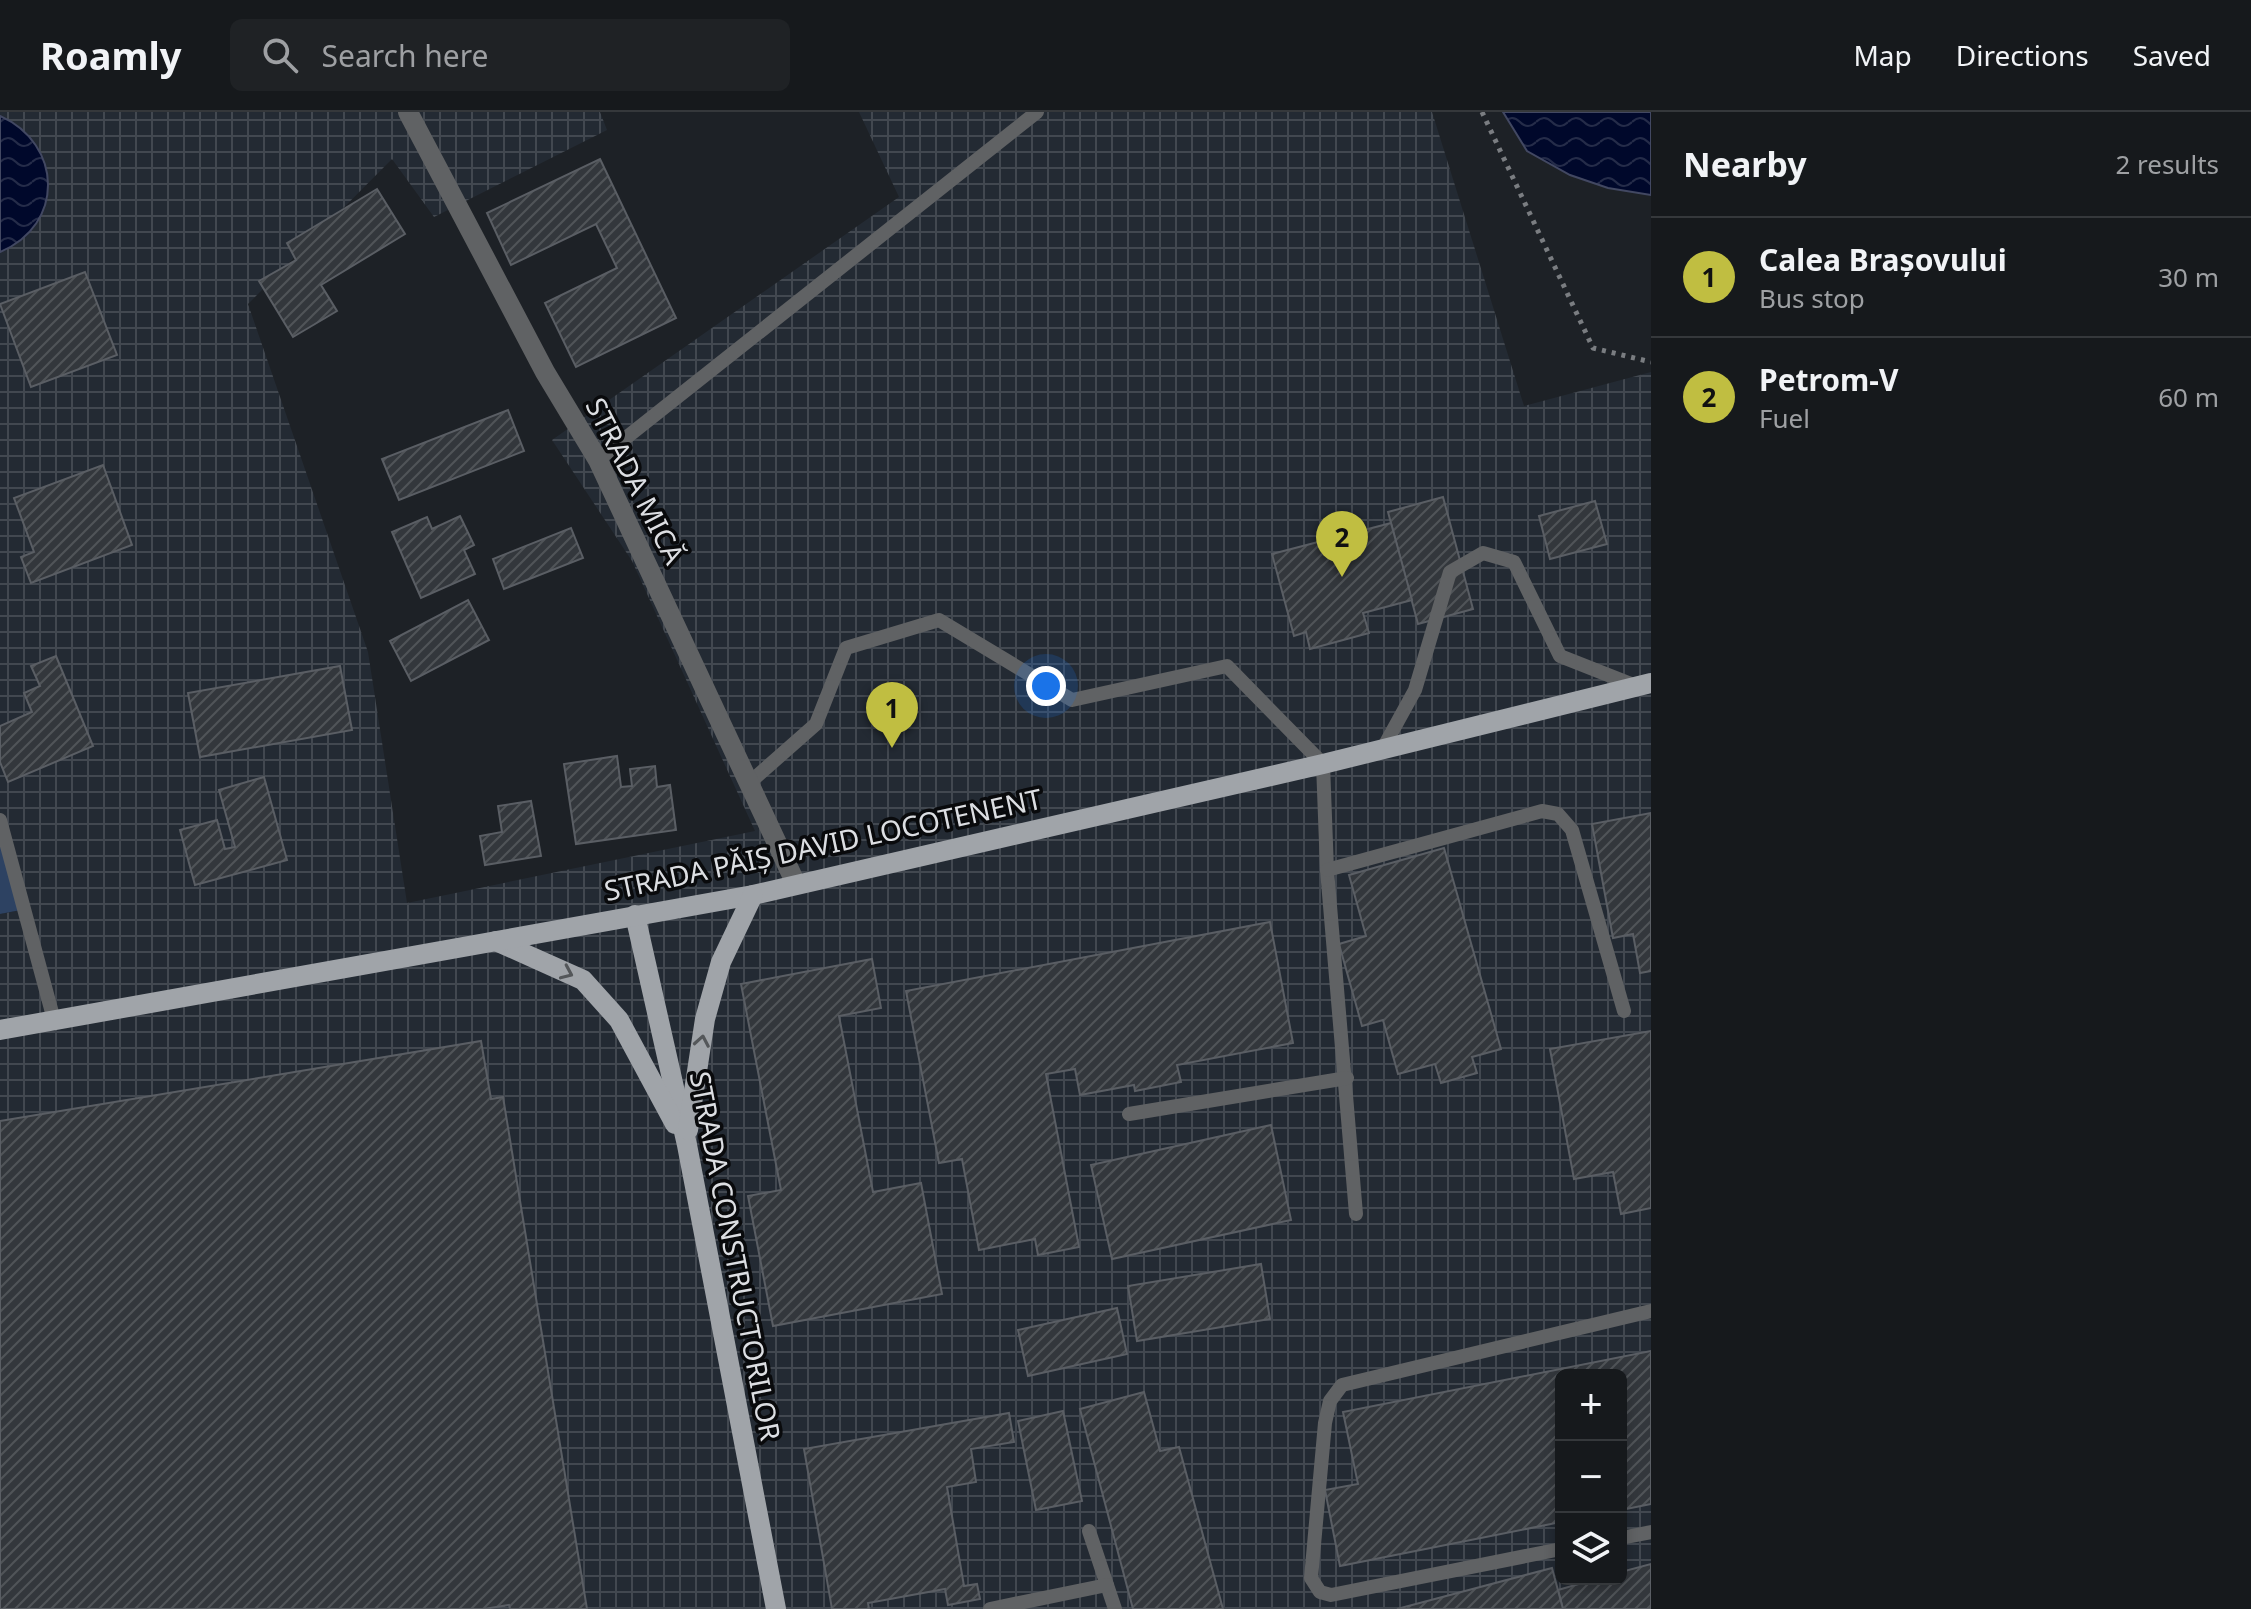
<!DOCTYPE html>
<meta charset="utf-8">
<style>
body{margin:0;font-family:"Noto Sans",sans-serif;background:#1f2225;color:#f1f3f6}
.controls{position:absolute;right:24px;bottom:24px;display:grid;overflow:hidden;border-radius:12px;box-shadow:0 4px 12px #0003}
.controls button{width:72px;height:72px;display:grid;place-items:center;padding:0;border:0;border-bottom:2px solid #35383b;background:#16191c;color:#f1f3f6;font:40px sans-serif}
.you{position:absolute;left:1046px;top:574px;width:28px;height:28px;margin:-20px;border:6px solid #fff;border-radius:50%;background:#1a73e8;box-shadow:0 0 0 12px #1a73e833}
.badge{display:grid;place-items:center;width:52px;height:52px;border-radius:50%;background:#c0be41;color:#111;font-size:26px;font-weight:700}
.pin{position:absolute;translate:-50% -66px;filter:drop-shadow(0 2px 4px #0008)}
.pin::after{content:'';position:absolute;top:42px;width:28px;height:24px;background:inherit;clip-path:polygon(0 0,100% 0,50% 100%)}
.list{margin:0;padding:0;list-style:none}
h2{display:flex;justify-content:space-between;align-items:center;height:104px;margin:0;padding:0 32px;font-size:34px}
h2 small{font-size:26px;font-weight:400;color:#9ea0a3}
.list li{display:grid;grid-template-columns:52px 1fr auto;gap:24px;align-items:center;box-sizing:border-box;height:120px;padding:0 32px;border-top:2px solid #35383b}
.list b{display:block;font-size:30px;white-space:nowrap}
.list p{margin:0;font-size:26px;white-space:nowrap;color:#9ea0a3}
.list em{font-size:26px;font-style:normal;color:#9ea0a3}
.icon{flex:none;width:44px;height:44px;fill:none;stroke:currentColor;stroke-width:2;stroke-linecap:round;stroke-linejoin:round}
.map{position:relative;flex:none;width:1651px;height:1497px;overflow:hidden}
header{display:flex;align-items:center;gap:48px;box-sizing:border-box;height:112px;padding:0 40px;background:#16191c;border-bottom:2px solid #35383b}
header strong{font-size:38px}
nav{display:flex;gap:44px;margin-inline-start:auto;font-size:28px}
.search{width:560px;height:72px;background:#1f2225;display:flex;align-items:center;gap:20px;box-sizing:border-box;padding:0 28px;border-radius:12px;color:#9ea0a3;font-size:30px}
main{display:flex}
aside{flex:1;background:#16191c}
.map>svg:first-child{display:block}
</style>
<header>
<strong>Roamly</strong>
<div class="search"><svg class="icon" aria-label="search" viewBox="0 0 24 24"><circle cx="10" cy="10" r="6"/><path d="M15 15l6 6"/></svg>Search here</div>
<nav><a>Map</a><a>Directions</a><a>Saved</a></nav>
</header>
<main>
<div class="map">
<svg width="1651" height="1497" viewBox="0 0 1651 1497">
<defs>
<pattern id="industrial-grid" width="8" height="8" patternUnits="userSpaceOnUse" patternTransform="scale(2)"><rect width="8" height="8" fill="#232a33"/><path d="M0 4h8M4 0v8" fill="none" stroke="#424850"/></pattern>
<pattern id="water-waves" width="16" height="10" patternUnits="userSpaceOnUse" patternTransform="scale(2)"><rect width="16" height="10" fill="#00082b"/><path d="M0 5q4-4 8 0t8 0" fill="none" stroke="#252c49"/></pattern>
<pattern id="building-hatch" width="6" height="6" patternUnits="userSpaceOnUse" patternTransform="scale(2)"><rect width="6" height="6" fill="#33373c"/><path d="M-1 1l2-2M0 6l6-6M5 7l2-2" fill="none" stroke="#505458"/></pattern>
</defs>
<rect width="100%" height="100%" fill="#1d2126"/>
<path fill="url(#industrial-grid)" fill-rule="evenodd" d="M 0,0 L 600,0 L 607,18 L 434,105 L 392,47 L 248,192 L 368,540 L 407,791 L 755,719 L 632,449 L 552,328 L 899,85 L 859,0 L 1432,0 L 1524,294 L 1651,260 L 1651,1497 L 0,1497 L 0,802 L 21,798 L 0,730 ZM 1561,1263 L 1621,1263 L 1621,1467 L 1561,1467 Z"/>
<path fill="#2d4262" d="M 0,730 L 21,798 L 0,802 Z"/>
<g fill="url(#water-waves)" stroke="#424862" stroke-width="2">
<path d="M 1503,0 L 1651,0 L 1651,83 L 1608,76 L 1570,63 L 1527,39 Z"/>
<path d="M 0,4 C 63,32 65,113 0,140 Z"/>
</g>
<g fill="url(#building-hatch)" stroke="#5a5e64" stroke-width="2">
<path d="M 600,47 L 676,206 L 576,255 L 545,191 L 617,156 L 596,112 L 511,153 L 487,101 Z"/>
<path d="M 377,77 L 405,122 L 321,173 L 337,199 L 293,225 L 259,169 L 296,148 L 287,131 Z"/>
<path d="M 85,160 L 117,243 L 31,275 L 0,192 Z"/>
<path d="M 508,298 L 524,339 L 399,388 L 382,347 Z"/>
<path d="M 103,353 L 132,433 L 31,471 L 21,445 L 34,440 L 14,386 Z"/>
<path d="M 1443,385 L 1473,497 L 1418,512 L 1388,400 Z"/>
<path d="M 1595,389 L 1607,432 L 1550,447 L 1539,404 Z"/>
<path d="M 460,404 L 474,433 L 464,438 L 475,462 L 421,486 L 392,420 L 427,405 L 432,417 Z"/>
<path d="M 1391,411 L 1412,488 L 1363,501 L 1369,521 L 1310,537 L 1306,520 L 1294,524 L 1272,442 Z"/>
<path d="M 571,416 L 583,446 L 504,477 L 493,447 Z"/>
<path d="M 468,488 L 489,528 L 411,569 L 390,529 Z"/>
<path d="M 56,544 L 93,634 L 8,670 L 0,650 L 0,614 L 32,600 L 24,581 L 40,574 L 31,554 Z"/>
<path d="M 340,554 L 352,618 L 200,645 L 188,581 Z"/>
<path d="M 617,644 L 621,675 L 632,674 L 630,657 L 655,654 L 657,675 L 670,673 L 676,718 L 576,732 L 564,652 Z"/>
<path d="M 264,665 L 287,748 L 195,773 L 180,718 L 217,708 L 225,737 L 235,735 L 219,678 Z"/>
<path d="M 531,689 L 541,744 L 485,753 L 480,724 L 502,720 L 498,694 Z"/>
<path d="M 1651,701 L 1651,859 L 1640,861 L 1633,822 L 1613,826 L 1592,712 Z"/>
<path d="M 1444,736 L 1501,937 L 1472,945 L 1477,961 L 1441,971 L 1435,952 L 1398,962 L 1383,908 L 1362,914 L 1339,832 L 1366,824 L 1349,763 Z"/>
<path d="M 1270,810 L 1293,931 L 1177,953 L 1181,970 L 1135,979 L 1134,973 L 1080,983 L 1075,957 L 1046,962 L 1079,1135 L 1038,1143 L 1035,1127 L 979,1138 L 962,1047 L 939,1051 L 906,879 Z"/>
<path d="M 872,847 L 881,896 L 839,904 L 873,1080 L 921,1071 L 942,1182 L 773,1214 L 748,1084 L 781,1078 L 741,872 Z"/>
<path d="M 1651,919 L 1651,1096 L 1621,1102 L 1613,1060 L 1574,1067 L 1550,937 Z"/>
<path d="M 481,929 L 491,987 L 503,985 L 587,1497 L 510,1497 L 509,1493 L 484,1497 L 0,1497 L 0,1009 Z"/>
<path d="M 1271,1013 L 1291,1108 L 1112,1147 L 1091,1053 Z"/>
<path d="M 1261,1152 L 1270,1207 L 1137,1229 L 1128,1174 Z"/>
<path d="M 1117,1196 L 1127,1242 L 1028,1264 L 1018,1218 Z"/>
<path d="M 1651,1239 L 1651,1392 L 1621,1398 L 1621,1263 L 1561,1263 L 1561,1410 L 1340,1454 L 1325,1378 L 1358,1372 L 1343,1300 Z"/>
<path d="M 1144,1280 L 1160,1339 L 1179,1335 L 1223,1497 L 1133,1497 L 1080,1297 Z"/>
<path d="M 1063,1299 L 1082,1389 L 1036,1398 L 1018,1309 Z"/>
<path d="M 1009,1301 L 1014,1330 L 971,1337 L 976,1370 L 947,1375 L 964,1474 L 977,1472 L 980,1487 L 948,1493 L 945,1477 L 868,1491 L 869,1497 L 832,1497 L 804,1337 Z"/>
<path d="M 1651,1452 L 1651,1497 L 1563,1497 L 1558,1478 L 1596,1467 L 1621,1467 L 1621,1460 Z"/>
<path d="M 1552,1456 L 1563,1497 L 1397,1497 Z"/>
</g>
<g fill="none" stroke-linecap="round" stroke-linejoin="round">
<path stroke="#7a7d81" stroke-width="5" stroke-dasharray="4 6" stroke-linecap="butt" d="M 1482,0 L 1593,236 L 1651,250"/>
<g stroke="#606264" stroke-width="14">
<path d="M 598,348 L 1037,0"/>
<path d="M 1382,638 L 1415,578 L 1450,460 L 1483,441 L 1514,450 L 1560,544 L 1636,574"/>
<path d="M 748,672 L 816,612 L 846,536 L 939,508 L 1072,588 L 1227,554 L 1323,652 L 1327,758 L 1356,1102"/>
<path d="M 0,708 L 54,908"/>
<path d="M 1327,758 L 1542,699 L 1558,702 L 1572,718 L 1624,899"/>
<path d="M 1129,1002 L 1347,966"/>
<path d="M 1089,1419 L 1115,1497"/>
<path d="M 1621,1426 L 1651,1420"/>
<path d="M 1561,1437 L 1331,1483 L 1320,1480 L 1311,1466 L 1325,1311 L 1330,1289 L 1342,1273 L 1651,1199"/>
<path d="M 990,1497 L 1107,1473"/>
</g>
<path stroke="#606264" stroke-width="20" d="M 408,0 L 545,260 L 598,348 L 796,772"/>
<g stroke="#a0a4a9" stroke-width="20">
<path d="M 635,803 L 687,1033 L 776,1497"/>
<path d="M 496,829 L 583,868 L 619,908 L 675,1012"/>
<path d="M 0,918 L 753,783 L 1323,652 L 1651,571"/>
<path d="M 688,1018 L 705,907 L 721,850 L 753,783"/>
</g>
</g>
<defs><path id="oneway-chevron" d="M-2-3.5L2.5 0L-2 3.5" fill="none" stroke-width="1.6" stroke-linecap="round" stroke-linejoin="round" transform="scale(2)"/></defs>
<g stroke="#54575a">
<use href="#oneway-chevron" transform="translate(567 861) rotate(24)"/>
<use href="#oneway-chevron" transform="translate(702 929) rotate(-80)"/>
</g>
<g text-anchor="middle" stroke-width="7" stroke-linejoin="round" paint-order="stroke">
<g font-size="28" fill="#dcdee2" stroke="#090a0c">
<text transform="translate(635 369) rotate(63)" y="10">STRADA MICĂ</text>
<text transform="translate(823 733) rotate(-12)" y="10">STRADA PĂIȘ DAVID LOCOTENENT</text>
<text transform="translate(735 1144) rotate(79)" y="10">STRADA CONSTRUCTORILOR</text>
</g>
</g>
</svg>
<div class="controls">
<button>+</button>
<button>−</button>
<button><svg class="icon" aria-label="layers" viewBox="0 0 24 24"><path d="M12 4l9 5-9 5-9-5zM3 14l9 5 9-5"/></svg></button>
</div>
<div class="you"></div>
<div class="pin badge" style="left:892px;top:636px">1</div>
<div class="pin badge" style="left:1342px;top:465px">2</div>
</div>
<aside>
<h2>Nearby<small>2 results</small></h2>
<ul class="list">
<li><span class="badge">1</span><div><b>Calea Brașovului</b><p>Bus stop</p></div><em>30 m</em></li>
<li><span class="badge">2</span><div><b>Petrom-V</b><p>Fuel</p></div><em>60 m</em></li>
</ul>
</aside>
</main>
